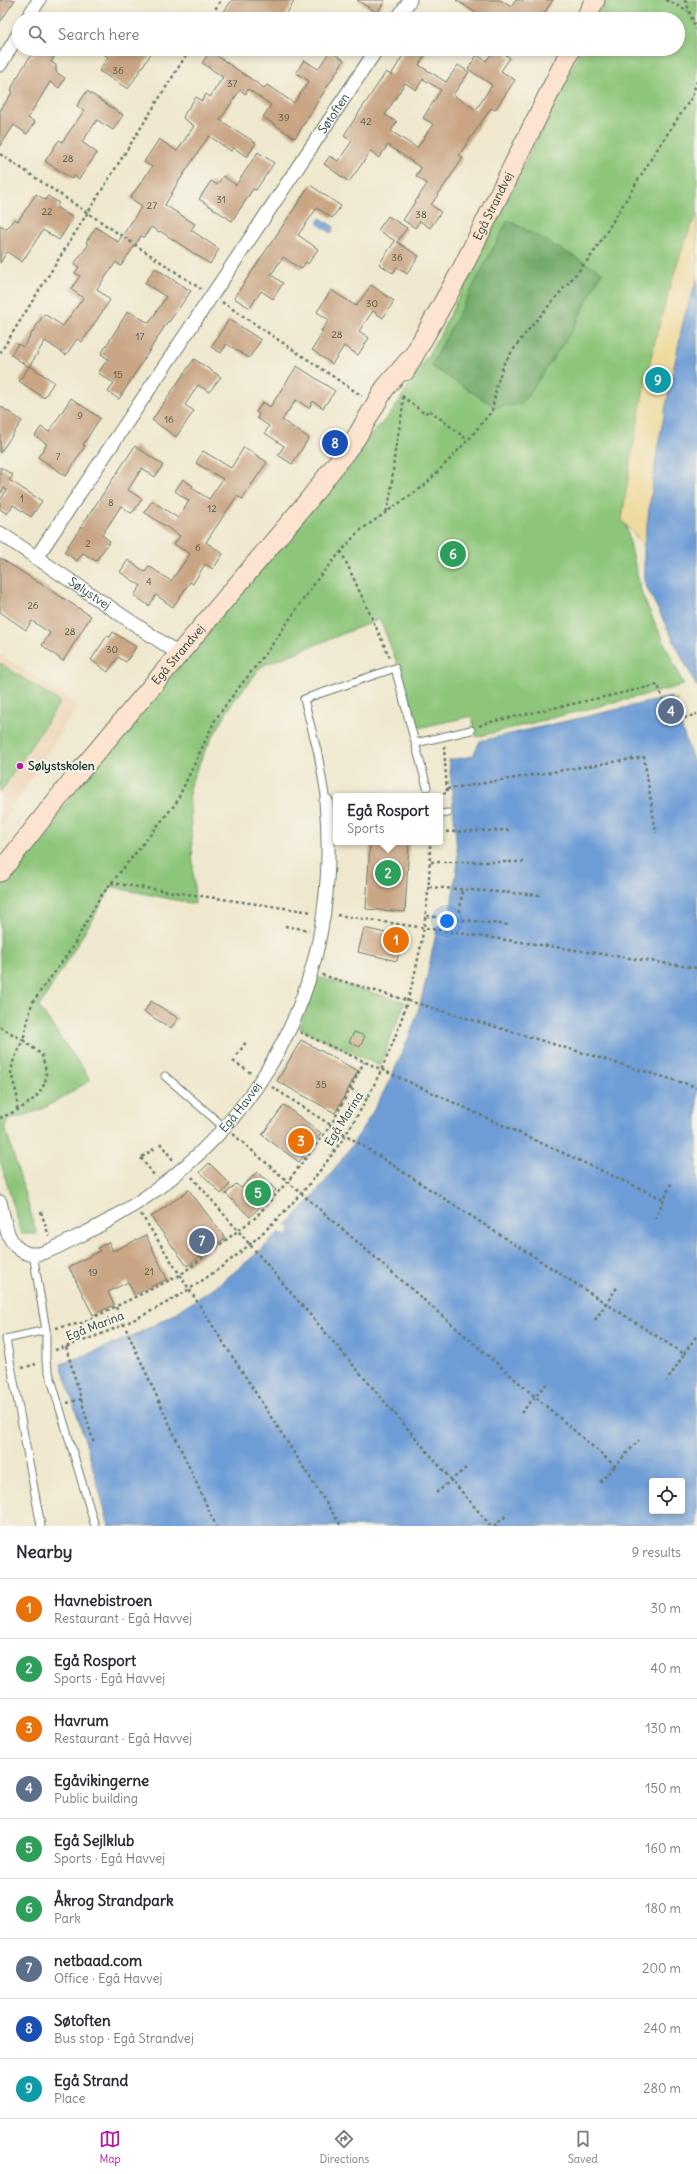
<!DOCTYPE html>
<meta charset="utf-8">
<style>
body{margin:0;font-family:Delius,sans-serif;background:#f7f7f7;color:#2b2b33}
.controls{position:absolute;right:12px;bottom:12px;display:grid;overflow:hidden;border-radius:4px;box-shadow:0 2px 6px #0003}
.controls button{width:36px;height:36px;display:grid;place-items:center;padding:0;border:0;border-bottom:1px solid #e1e1e2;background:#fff;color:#2b2b33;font:20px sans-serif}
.you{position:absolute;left:447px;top:921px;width:14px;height:14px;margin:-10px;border:3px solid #fff;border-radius:50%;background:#1a73e8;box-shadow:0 0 0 6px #1a73e833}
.badge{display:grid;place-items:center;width:26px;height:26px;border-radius:50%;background:#b5179e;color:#fff;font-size:13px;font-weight:700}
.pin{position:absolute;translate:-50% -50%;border:2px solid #fff;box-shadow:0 1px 4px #0006}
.popup{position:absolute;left:333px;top:793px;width:110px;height:52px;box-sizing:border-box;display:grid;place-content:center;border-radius:4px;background:#fff;filter:drop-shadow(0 1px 3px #0005);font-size:13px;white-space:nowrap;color:#7c7c81}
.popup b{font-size:15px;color:#2b2b33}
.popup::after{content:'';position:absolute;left:50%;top:100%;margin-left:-8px;border:8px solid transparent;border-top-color:#fff}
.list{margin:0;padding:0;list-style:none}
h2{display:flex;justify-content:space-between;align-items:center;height:52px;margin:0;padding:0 16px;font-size:17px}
h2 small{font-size:13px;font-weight:400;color:#7c7c81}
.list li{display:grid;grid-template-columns:26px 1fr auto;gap:12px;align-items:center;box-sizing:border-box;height:60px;padding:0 16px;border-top:1px solid #e1e1e2}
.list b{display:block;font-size:15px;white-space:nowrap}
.list p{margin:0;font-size:13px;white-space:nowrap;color:#7c7c81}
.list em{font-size:13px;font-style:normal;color:#7c7c81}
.icon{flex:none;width:22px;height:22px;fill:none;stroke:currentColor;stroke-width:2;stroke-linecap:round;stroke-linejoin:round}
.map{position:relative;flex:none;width:697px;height:1526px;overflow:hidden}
.search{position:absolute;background:#fff;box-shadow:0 2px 6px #0003;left:12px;right:12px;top:12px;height:44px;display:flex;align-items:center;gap:10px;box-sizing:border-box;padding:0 14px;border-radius:22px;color:#7c7c81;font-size:15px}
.sheet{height:592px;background:#fff}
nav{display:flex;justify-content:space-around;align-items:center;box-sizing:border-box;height:56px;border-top:1px solid #e1e1e2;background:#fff;font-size:11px;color:#7c7c81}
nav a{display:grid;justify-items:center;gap:2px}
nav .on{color:#b5179e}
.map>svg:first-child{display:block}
</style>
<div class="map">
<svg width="697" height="1526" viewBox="0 0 697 1526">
<rect width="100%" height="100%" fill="#f7f3e8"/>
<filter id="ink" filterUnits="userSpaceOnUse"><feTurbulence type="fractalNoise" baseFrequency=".025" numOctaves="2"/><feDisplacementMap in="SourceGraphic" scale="8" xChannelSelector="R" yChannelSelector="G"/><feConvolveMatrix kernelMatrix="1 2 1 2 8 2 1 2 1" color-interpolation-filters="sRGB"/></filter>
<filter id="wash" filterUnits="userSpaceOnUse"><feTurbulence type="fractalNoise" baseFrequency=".012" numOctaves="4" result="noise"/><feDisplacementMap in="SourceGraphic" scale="16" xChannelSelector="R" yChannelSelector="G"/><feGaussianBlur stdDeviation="0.9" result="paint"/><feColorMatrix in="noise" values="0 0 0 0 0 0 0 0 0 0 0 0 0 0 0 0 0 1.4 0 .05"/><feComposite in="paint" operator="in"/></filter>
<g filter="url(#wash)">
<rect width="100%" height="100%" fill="#efe8ce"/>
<path fill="#eed7bb" d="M 0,654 L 78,706 L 0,827 Z"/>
<g fill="#8dc67a" stroke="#568257">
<path d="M 605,0 L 697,0 L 697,218 L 623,513 L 642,595 L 684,685 L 476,737 L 472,716 L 418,728 L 401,673 L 380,619 L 262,666 L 233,702 L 204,752 L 189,788 L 195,904 L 112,887 L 39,1007 L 91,1080 L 43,1109 L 7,1121 L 6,1130 L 37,1234 L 22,1234 L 0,1160 L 0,886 L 52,820 L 360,447 L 393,411 L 439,337 L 581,49 L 678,49 L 678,19 L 595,19 Z"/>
<path d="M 0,663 L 60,702 L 0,793 Z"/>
<path d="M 318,977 L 405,1002 L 380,1066 L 299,1028 Z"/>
</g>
<path fill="#72ab6a" stroke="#48744f" d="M 508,220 L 602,272 L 572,331 L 522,404 L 495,407 L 431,366 Z"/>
<path fill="#eeda9e" stroke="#868c69" d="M 697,214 L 697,279 L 684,318 L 658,445 L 644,546 L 622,520 C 633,442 646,366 669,291 C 677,264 685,239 697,214 Z"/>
<g fill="#6d9cd6" stroke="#466c85" fill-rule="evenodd">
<path d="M 320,218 L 334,227 L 331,233 L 317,223 Z"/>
<path d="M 697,279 L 697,687 L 644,582 L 644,546 L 658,445 L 684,318 Z"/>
<path d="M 671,697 L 697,772 L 697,1526 L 109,1526 L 88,1450 L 61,1364 C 97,1351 132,1338 165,1319 C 281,1252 368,1149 414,1023 C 425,992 430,958 438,925 L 448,925 L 458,862 L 449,760 L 473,756 L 480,741 ZM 652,1481 L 682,1481 L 682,1511 L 652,1511 Z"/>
</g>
<circle fill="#efe8ce" cx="285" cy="1230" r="5"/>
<g id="blocks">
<g fill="#c9a584" fill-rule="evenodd">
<path d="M 0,0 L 15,0 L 0,22 Z"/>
<path d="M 232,0 L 295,0 L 283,19 L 219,19 Z"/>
<path d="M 357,0 L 385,0 L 377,13 Z"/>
<path d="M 456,0 L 500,0 L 511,7 L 516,0 L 553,0 L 540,19 L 477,19 L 479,15 Z"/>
<path d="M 38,49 L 55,49 L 52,53 L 55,55 L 51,62 L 56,65 L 56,72 L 65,78 L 59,88 L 50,82 L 28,118 L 35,122 L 27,134 L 14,125 L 0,146 L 0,111 L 13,91 L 11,90 L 16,79 L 31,55 L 33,56 Z"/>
<path d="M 96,49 L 154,49 L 128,89 L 99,71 L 108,57 Z"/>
<path d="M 407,49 L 429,49 L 419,65 L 446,82 L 458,65 L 469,72 L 453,95 L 476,110 L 492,85 L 468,69 L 477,55 L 486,61 L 495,49 L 510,49 L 506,55 L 510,58 L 501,71 L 515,80 L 495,110 L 491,108 L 459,155 L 463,158 L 431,205 L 441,212 L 430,228 L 420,221 L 415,228 L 403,220 L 427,184 L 416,176 L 421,168 L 388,145 L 379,158 L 371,151 L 349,182 L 324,164 L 330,156 L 338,161 L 352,141 L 344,136 L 346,132 L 386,72 L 391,75 ZM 423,79 L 441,90 L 423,118 L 433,124 L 417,148 L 391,131 L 397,122 L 385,115 L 405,83 L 416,90 Z"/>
<path d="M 210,51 L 264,88 L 267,85 L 294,103 L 309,81 L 296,73 L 304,60 L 318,69 L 330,51 L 344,60 L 295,138 L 263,117 L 271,105 L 248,89 L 246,94 L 240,90 L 220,120 L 256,143 L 247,157 L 234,148 L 231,151 L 209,136 L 177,184 L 165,205 L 195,224 L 191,230 L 219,249 L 210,264 L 160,231 L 159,232 L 151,227 L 144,237 L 141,236 L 121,266 L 116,262 L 97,289 L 110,300 L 82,342 L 77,339 L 66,355 L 45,341 L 29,367 L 11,355 L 18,344 L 23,347 L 44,314 L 63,326 L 83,298 L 71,289 L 80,276 L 75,273 L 79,267 L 74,264 L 89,244 L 86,242 L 96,227 L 118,242 L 142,206 L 130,198 L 152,167 L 144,162 L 159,139 L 177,151 L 194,126 L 183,118 L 185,113 L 196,97 L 202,101 L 206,94 L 210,97 L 223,77 L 202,63 Z"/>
<path d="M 87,91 L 123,115 L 113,130 L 97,120 L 82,142 L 97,153 L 79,179 L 74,176 L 72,179 L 45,161 L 59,140 L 62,142 L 84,111 L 77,106 Z"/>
<path d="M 258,152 L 274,163 L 256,190 L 253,189 L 232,221 L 199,199 L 211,181 L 217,185 L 223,176 L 236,185 Z"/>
<path d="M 310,185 L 341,206 L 332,218 L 317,208 L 298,235 L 318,249 L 308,264 L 306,262 L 301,269 L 283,257 L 271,275 L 283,283 L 273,299 L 261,291 L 250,308 L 234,298 Z"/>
<path d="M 36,194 L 45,200 L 48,196 L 59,203 L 56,207 L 73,218 L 59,240 L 43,230 L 22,262 L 7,252 L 0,263 L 0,225 L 7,229 L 14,219 L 18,221 Z"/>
<path d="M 388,216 L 407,228 L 397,242 L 419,256 L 407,274 L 397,267 L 393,273 L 379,264 L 395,241 L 378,230 Z"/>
<path d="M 155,268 L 191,291 L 169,322 L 168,321 L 119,399 L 108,392 L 114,383 L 98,373 L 108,359 L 101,354 L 128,311 L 149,323 L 166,297 L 145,283 Z"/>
<path d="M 371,285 L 394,301 L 383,318 L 373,311 L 359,331 L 369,338 L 358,355 L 344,346 L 332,364 L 312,350 L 323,332 L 321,331 L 329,320 L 317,312 L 331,290 L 356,306 Z"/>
<path d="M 229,319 L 261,340 L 249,358 L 227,344 L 221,353 L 211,347 Z"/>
<path d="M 194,359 L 221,377 L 209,392 L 198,385 L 185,405 L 194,411 L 176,437 L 152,420 Z"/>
<path d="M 30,366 L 54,382 L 44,398 L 19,381 Z"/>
<path d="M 297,366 L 335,391 L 323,408 L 313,401 L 309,408 L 296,400 L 282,420 L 309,438 L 292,464 L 278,455 L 284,446 L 265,433 L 269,426 L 257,418 L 259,414 L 256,412 L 263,402 L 270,407 Z"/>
<path d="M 71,398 L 100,418 L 83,445 L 85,446 L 66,476 L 38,457 L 47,444 L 35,436 L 41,427 L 49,432 Z"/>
<path d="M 0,406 L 22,421 L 0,453 Z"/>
<path d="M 135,446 L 163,465 L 155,477 L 142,468 L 128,490 L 142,499 L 134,511 L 131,513 L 121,506 L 102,535 L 110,541 L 96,561 L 83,553 L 77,561 L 64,552 Z"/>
<path d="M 244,447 L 267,462 L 242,499 L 237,496 L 206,542 L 223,554 L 213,569 L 205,564 L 193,584 L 190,582 L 173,607 L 156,595 L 149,606 L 134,595 L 141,586 L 120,572 L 128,560 L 145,572 L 149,566 L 171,581 L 190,554 L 174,544 L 180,536 L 144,512 L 152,501 L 178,518 L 189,501 L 175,491 L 183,479 L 193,486 L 192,488 L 209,499 L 223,479 L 196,463 L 203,451 L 231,468 Z"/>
<path d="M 0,467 L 13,475 L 9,480 L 42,501 L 31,517 L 13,505 L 7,514 L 0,509 L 0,500 L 7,490 L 4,488 L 0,494 Z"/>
<path d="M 0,558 L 91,616 L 63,661 L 42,645 L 50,633 L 32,621 L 26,630 L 0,612 Z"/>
<path d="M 113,632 L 136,647 L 126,662 L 118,657 L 108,672 L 91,660 L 107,636 L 110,637 Z"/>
<path d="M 677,698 L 684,719 L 665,726 L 658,704 Z"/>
<path d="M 370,842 L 409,842 L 405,912 L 366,909 Z"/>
<path d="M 364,928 L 402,937 L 397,961 L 358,952 Z"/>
<path d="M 151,1001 L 178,1018 L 171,1028 L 144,1012 Z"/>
<path d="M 354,1032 L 365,1036 L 360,1047 L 349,1042 Z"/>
<path d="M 301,1040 L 358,1071 L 335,1113 L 277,1081 Z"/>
<path d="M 284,1105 L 321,1133 L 299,1162 L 262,1135 Z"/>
<path d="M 209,1163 L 230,1184 L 221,1194 L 200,1172 Z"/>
<path d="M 257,1172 L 276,1190 L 250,1217 L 226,1194 L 236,1184 L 241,1188 Z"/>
<path d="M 189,1190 L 225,1238 L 187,1266 L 151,1217 Z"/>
<path d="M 146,1235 L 167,1279 L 134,1295 L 128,1282 L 108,1292 L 114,1305 L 93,1315 L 69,1267 L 100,1251 L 98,1248 L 109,1242 L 113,1251 Z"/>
</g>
</g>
</g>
<g filter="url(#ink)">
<use href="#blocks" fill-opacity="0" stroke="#68796a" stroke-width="1"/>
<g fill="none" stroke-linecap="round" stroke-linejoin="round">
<defs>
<g id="lane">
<path d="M 416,743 L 471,730"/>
<path d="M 326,801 L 318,754 L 304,699 L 395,668 L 427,787"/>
<path d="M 440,814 L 448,813"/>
<path d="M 165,1076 L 225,1128"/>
<path d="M 33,1254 L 46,1330 L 46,1362 L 95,1526"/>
<path d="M 41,1526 L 6,1339 L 46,1330"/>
</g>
<g id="street">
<path d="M 27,19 L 39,0"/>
<path d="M 397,19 L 410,0"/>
<path d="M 0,65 L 19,33"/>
<path id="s1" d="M 0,533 L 179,654"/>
<path id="s2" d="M 36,558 L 377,49"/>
<path id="s3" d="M 0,1202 C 4,1217 6,1240 19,1249 C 35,1262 56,1247 71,1240 C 167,1195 245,1124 290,1028 C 323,957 333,879 326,801"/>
</g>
<g id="secondary">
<path d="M 585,19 L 595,0"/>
<path id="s4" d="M 405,371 L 461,271 L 571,49"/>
<path id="s5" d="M 0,872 L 71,782 L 308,501 L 356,438 L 385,388 L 410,359"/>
</g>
</defs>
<use href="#lane" stroke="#68796a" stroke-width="9"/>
<use href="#street" stroke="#68796a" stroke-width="15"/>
<use href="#secondary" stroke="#68796a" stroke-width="21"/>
<g stroke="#68796a" stroke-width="2.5" stroke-dasharray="3 3" stroke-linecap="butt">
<path d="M 666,0 L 688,11"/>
<path d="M 685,0 L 697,32"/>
<path d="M 209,19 L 221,0"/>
<path d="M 0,154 L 201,289"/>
<path d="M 222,302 L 362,396"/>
<path d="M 0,353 L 190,49"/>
<path d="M 402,396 L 425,414 L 429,410 L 468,440"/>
<path d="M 386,512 C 393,492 392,472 395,451 C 398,433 403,415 403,396"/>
<path d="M 341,551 L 391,660"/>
<path d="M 684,718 L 697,714"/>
<path d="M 479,726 L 486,723 L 658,685 L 664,702"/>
<path d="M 447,789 L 644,757 L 656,833"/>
<path d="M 439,796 L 439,794 L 447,793 L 444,746"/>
<path d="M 440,832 L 511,830"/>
<path d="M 431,862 L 525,862"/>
<path d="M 111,883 L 312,912"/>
<path d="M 429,887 L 541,895"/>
<path d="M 460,912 L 462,889"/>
<path d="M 337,915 L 697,968"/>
<path d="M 427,916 L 508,925"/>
<path d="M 285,926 L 309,930"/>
<path d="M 322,975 L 697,1087"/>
<path d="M 0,1027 L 23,1040 L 13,1062 L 11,1073 L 17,1095 L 17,1111"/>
<path d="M 300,1032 L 663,1199"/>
<path d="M 237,1055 L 246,1042"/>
<path d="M 233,1061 L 251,1073"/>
<path d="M 272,1087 L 684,1354 L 667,1381"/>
<path d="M 351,1089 L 368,1098"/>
<path d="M 0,1118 C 18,1111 46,1097 46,1074 C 46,1068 43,1061 42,1055 L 23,1040 L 32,1003 L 72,948 L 100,897 L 176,803 L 215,720 L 230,699 L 269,649 L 319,577 L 358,532 L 425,485 L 468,440 L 492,411 L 497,384 L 504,363 L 524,335 L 592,255 L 656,151 L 692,97 L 697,81"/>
<path d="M 233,1134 L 615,1466 L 639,1440"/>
<path d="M 160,1143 L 173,1160"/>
<path d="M 142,1157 L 155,1148"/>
<path d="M 141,1158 L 154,1175"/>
<path d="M 192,1177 L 491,1526"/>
<path d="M 41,1212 L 49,1236"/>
<path d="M 141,1214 L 341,1526"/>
<path d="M 655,1219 L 672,1182"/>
<path d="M 116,1307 L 216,1526"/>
<path d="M 595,1320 L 618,1286"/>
<path d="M 56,1328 L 82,1323 L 180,1275 L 256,1217 L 288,1181 L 331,1125 L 364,1062"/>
<path d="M 66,1347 L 94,1444"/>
<path d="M 55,1350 C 283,1282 431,1079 430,842"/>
<path d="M 684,1354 L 697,1335"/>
<path d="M 22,1368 L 36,1364"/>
<path d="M 67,1403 L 81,1399"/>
<path d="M 521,1413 L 548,1382"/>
<path d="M 600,1482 L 615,1466"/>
<path d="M 436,1493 L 467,1467"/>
<path d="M 494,1526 L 507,1515"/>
</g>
<use href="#lane" stroke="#fff" stroke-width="7"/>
<use href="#street" stroke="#fff" stroke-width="13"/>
<use href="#secondary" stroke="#fde4d0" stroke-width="19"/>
</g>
</g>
<circle fill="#b5179e" stroke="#f7f3e8" stroke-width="1.5" cx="20" cy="766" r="4"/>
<g text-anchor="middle" stroke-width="4" stroke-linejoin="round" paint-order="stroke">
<g font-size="10" fill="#4a5748">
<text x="118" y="74">36</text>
<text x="232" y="87">37</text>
<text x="284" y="121">39</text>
<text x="366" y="125">42</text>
<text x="68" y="162">28</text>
<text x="221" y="203">31</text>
<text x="152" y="209">27</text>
<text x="47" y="215">22</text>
<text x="421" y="218">38</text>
<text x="397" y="261">36</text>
<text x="372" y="307">30</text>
<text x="337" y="338">28</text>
<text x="140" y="340">17</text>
<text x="118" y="378">15</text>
<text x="80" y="419">9</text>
<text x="169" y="423">16</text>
<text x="58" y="460">7</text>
<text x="22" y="502">1</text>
<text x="111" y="506">8</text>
<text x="212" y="512">12</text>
<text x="88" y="547">2</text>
<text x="198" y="551">6</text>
<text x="149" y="585">4</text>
<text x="33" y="609">26</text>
<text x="70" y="635">28</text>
<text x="112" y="653">30</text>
<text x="321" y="1088">35</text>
<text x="149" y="1275">21</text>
<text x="93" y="1276">19</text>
</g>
<g font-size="12" fill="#1f3d34" stroke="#f7f3e8">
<text dy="4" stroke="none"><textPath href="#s2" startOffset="535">Søtoften</textPath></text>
<text dy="4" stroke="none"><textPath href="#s4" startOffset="187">Egå Strandvej</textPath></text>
<text dy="4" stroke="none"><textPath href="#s1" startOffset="108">Sølystvej</textPath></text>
<text dy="4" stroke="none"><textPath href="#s5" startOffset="281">Egå Strandvej</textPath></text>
<text dy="4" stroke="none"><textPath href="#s3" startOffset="325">Egå Havvej</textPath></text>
<text transform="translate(344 1119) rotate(-58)" y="4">Egå Marina</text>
<text transform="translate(95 1326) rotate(-21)" y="4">Egå Marina</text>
</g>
<g font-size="12" font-weight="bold" fill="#1f3d34" stroke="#f7f3e8" text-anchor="start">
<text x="28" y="770">Sølystskolen</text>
</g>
</g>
</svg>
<div class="controls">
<button><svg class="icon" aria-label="locate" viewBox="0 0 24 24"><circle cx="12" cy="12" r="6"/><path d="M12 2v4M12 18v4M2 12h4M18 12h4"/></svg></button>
</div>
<div class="you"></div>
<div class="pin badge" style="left:396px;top:940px;background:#e8710a">1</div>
<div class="pin badge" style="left:388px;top:873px;background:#2e9e5b">2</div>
<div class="popup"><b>Egå Rosport</b>Sports</div>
<div class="pin badge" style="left:301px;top:1141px;background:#e8710a">3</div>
<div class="pin badge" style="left:671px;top:711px;background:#5c6f8a">4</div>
<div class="pin badge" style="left:258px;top:1193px;background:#2e9e5b">5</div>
<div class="pin badge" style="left:453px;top:554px;background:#2e9e5b">6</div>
<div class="pin badge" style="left:202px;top:1241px;background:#5c6f8a">7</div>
<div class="pin badge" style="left:335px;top:443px;background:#1a4fb4">8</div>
<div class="pin badge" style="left:658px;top:380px;background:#0f9aa8">9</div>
<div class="search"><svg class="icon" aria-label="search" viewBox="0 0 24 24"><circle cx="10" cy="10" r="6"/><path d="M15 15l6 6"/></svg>Search here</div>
</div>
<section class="sheet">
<h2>Nearby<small>9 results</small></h2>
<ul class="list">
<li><span class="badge" style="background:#e8710a">1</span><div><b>Havnebistroen</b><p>Restaurant · Egå Havvej</p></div><em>30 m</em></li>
<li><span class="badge" style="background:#2e9e5b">2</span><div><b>Egå Rosport</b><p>Sports · Egå Havvej</p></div><em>40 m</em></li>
<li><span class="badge" style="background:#e8710a">3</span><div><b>Havrum</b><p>Restaurant · Egå Havvej</p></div><em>130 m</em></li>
<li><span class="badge" style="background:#5c6f8a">4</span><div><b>Egåvikingerne</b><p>Public building</p></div><em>150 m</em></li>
<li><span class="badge" style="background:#2e9e5b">5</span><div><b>Egå Sejlklub</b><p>Sports · Egå Havvej</p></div><em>160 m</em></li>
<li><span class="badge" style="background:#2e9e5b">6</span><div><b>Åkrog Strandpark</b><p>Park</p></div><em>180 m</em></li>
<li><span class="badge" style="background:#5c6f8a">7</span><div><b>netbaad.com</b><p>Office · Egå Havvej</p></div><em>200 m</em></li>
<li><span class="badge" style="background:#1a4fb4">8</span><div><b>Søtoften</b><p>Bus stop · Egå Strandvej</p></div><em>240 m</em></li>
<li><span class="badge" style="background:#0f9aa8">9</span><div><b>Egå Strand</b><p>Place</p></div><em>280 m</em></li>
</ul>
</section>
<nav>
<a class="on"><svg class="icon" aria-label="map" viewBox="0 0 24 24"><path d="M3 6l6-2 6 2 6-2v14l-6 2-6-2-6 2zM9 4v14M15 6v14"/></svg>Map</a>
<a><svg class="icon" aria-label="directions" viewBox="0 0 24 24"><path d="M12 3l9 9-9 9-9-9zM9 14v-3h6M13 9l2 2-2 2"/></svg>Directions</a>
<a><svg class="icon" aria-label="saved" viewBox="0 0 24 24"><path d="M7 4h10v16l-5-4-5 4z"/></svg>Saved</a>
</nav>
